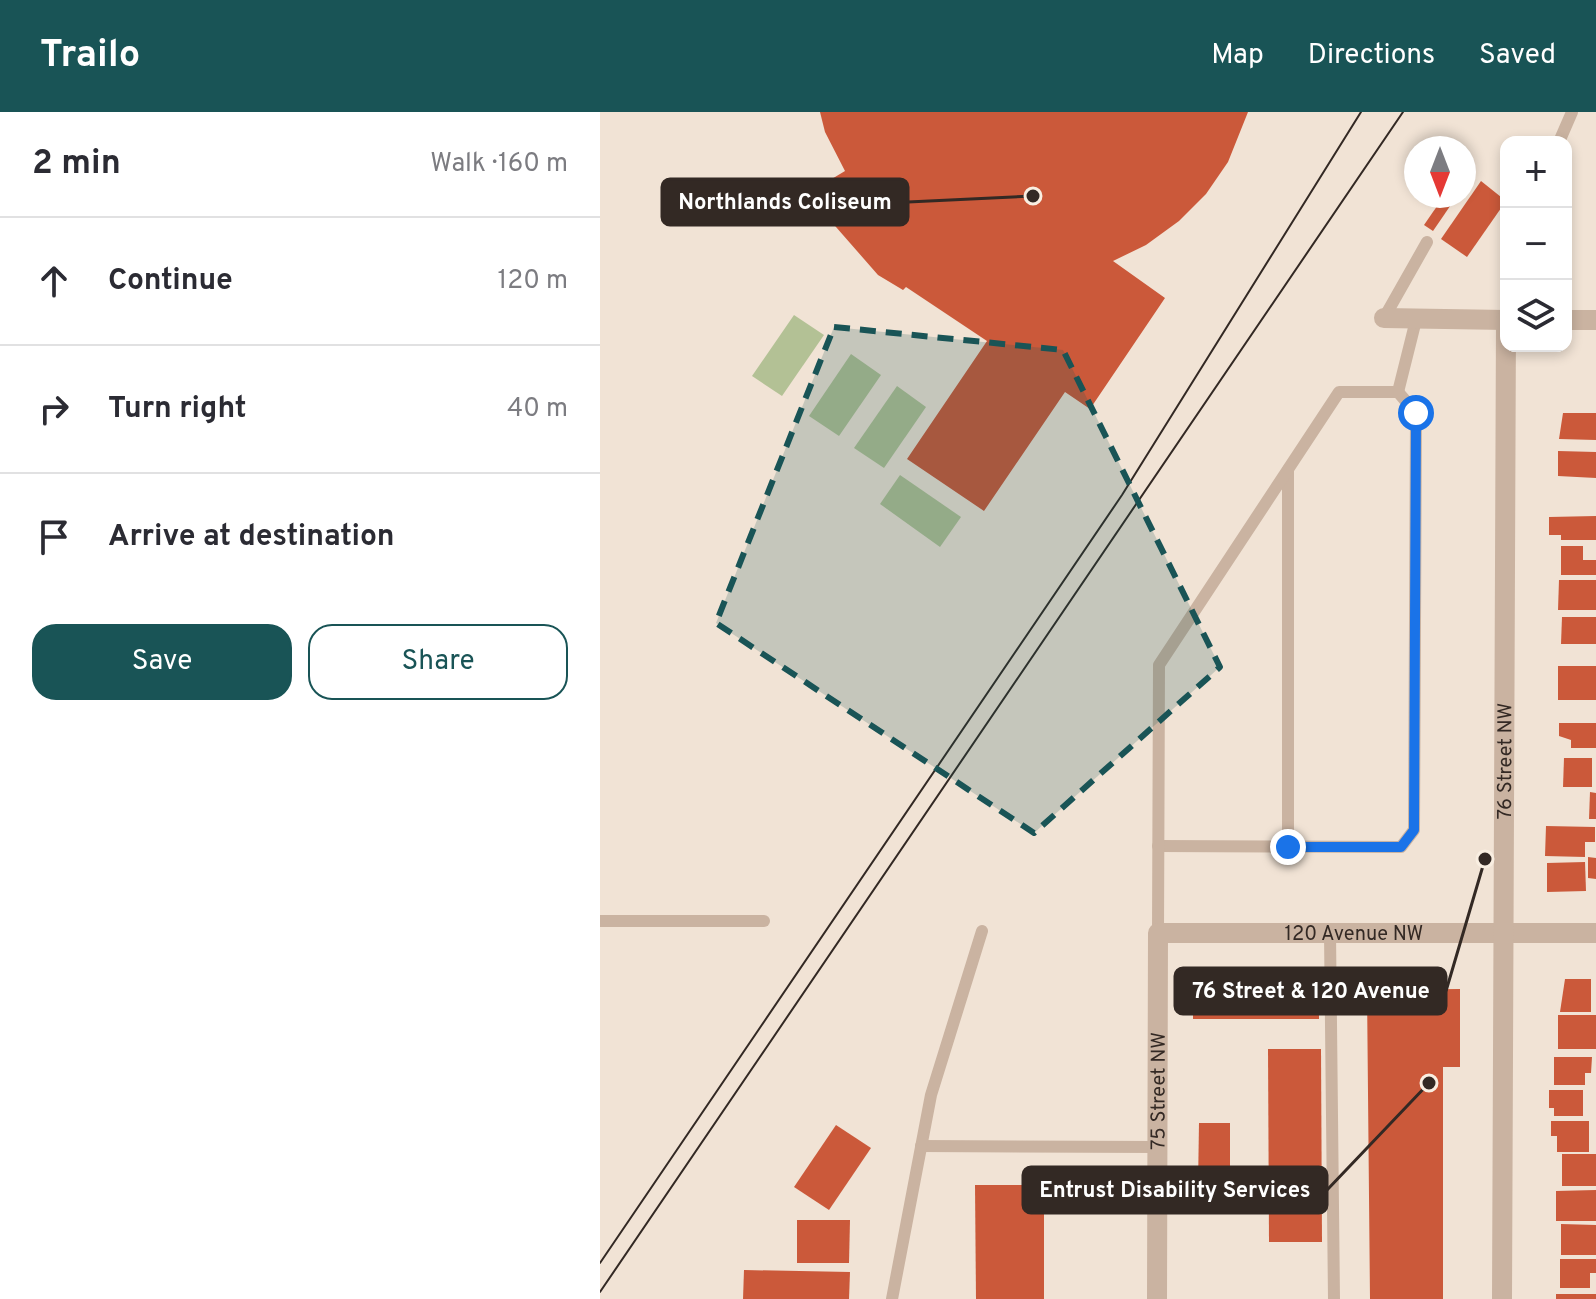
<!DOCTYPE html>
<meta charset="utf-8">
<style>
body{margin:0;font-family:Overpass,sans-serif;background:#f2f2f3;color:#2b2b33}
.controls{position:absolute;right:24px;top:24px;display:grid;overflow:hidden;border-radius:16px;box-shadow:0 4px 12px #0003}
.controls button{width:72px;height:72px;display:grid;place-items:center;padding:0;border:0;border-bottom:2px solid #e1e1e2;background:#fff;color:#2b2b33;font:40px sans-serif}
.compass{position:absolute;left:804px;top:24px;width:72px;height:72px;border-radius:50%;background:#fff;box-shadow:0 4px 12px #0003;rotate:180deg}
.stop{position:absolute;width:24px;height:24px;margin:-18px;border:6px solid #1a73e8;border-radius:50%;background:#fff}
.stop.end{background:#1a73e8;border-color:#fff;box-shadow:0 2px 8px #0008}
.list{margin:0;padding:0;list-style:none}
h2{display:flex;justify-content:space-between;align-items:center;height:104px;margin:0;padding:0 32px;font-size:34px}
h2 small{font-size:26px;font-weight:400;color:#7c7c81}
.list li{display:grid;grid-template-columns:52px 1fr auto;gap:24px;align-items:center;box-sizing:border-box;height:128px;padding:0 32px;border-top:2px solid #e1e1e2}
.list b{display:block;font-size:30px;white-space:nowrap}
.list em{font-size:26px;font-style:normal;color:#7c7c81}
.actions{display:flex;gap:16px;padding:24px 32px}
.actions a{flex:1;padding:18px 0;border:2px solid #195456;border-radius:24px;text-align:center;font-size:28px;color:#195456}
.actions .main{background:#195456;color:#fff}
.icon{flex:none;width:44px;height:44px;fill:none;stroke:currentColor;stroke-width:2;stroke-linecap:round;stroke-linejoin:round}
.map{position:relative;flex:none;width:996px;height:1187px;overflow:hidden}
header{display:flex;align-items:center;gap:48px;box-sizing:border-box;height:112px;padding:0 40px;background:#195456;color:#fff}
header strong{font-size:38px}
nav{display:flex;gap:44px;margin-inline-start:auto;font-size:28px}
main{display:flex}
aside{flex:1;background:#fff}
.map>svg:first-child{display:block}
</style>
<header>
<strong>Trailo</strong>
<nav><a>Map</a><a>Directions</a><a>Saved</a></nav>
</header>
<main>
<aside>
<h2>2 min<small>Walk · 160 m</small></h2>
<ul class="list">
<li><svg class="icon" aria-label="ahead" viewBox="0 0 24 24"><path d="M12 20V5M6 11l6-6 6 6"/></svg><div><b>Continue</b></div><em>120 m</em></li>
<li><svg class="icon" aria-label="right" viewBox="0 0 24 24"><path d="M7 20v-9h11M14 6l5 5-5 5"/></svg><div><b>Turn right</b></div><em>40 m</em></li>
<li><svg class="icon" aria-label="arrive" viewBox="0 0 24 24"><path d="M6 21V4h12l-3 4 3 4H6"/></svg><div><b>Arrive at destination</b></div></li>
</ul>
<div class="actions"><a class="main">Save</a><a>Share</a></div>
</aside>
<div class="map">
<svg width="996" height="1187" viewBox="0 0 996 1187">
<rect width="100%" height="100%" fill="#f1e3d5"/>
<g fill="#b3c195">
<path d="M 194,203 L 224,223 L 182,284 L 152,264 Z"/>
<path d="M 251,242 L 281,263 L 239,324 L 209,304 Z"/>
<path d="M 297,274 L 326,295 L 284,356 L 254,336 Z"/>
<path d="M 300,363 L 361,405 L 340,435 L 280,392 Z"/>
</g>
<g fill="#cb593a">
<path d="M 220,0 L 648,0 L 628,50 L 606,82 L 579,109 L 546,133 L 513,149 L 565,186 L 490,297 L 465,280 L 384,399 L 307,347 L 387,229 L 306,175 L 303,178 L 278,163 L 229,107 L 210,80 L 245,59 L 225,20 Z"/>
<path d="M 881,69 L 906,89 L 867,145 L 841,127 Z"/>
<path d="M 844,84 L 857,84 L 833,119 L 824,113 Z"/>
<path d="M 963,301 L 996,301 L 996,328 L 959,327 Z"/>
<path d="M 958,339 L 996,340 L 996,366 L 958,364 Z"/>
<path d="M 996,404 L 996,428 L 961,428 L 961,423 L 949,423 L 949,405 Z"/>
<path d="M 961,434 L 983,434 L 983,448 L 996,448 L 996,463 L 961,463 Z"/>
<path d="M 959,468 L 996,468 L 996,498 L 958,498 Z"/>
<path d="M 962,505 L 996,505 L 996,532 L 961,532 Z"/>
<rect x="958" y="554" width="38" height="34"/>
<path d="M 959,611 L 996,611 L 996,636 L 971,636 L 971,628 L 959,624 Z"/>
<path d="M 964,646 L 992,646 L 992,675 L 963,675 Z"/>
<path d="M 990,680 L 996,681 L 996,707 L 989,707 Z"/>
<path d="M 946,714 L 995,715 L 995,730 L 985,730 L 985,745 L 945,744 Z"/>
<path d="M 988,745 L 996,746 L 996,767 L 988,766 Z"/>
<path d="M 985,750 L 986,779 L 947,780 L 947,751 Z"/>
<path d="M 602,863 L 719,863 L 719,907 L 593,907 L 593,871 Z"/>
<path d="M 965,867 L 991,867 L 991,900 L 960,900 Z"/>
<path d="M 860,877 L 860,955 L 843,955 L 843,1187 L 770,1187 L 767,878 Z"/>
<rect x="958" y="903" width="38" height="34"/>
<path d="M 668,937 L 721,937 L 722,1130 L 669,1130 Z"/>
<path d="M 954,945 L 992,945 L 991,961 L 985,961 L 985,973 L 954,973 Z"/>
<path d="M 949,978 L 983,978 L 983,1004 L 954,1004 L 954,996 L 949,996 Z"/>
<path d="M 951,1009 L 989,1009 L 989,1040 L 957,1040 L 957,1024 L 951,1024 Z"/>
<path d="M 599,1011 L 630,1011 L 630,1074 L 598,1074 Z"/>
<path d="M 236,1013 L 271,1036 L 229,1098 L 194,1075 Z"/>
<rect x="962" y="1042" width="34" height="32"/>
<path d="M 375,1073 L 444,1073 L 444,1187 L 376,1187 Z"/>
<path d="M 996,1078 L 996,1109 L 956,1109 L 956,1079 Z"/>
<path d="M 197,1108 L 250,1108 L 249,1151 L 197,1151 Z"/>
<path d="M 961,1112 L 996,1113 L 996,1143 L 961,1143 Z"/>
<path d="M 960,1147 L 996,1147 L 996,1161 L 990,1161 L 990,1176 L 960,1176 Z"/>
<path d="M 144,1158 L 250,1160 L 249,1187 L 143,1187 Z"/>
<rect x="956" y="1182" width="40" height="5"/>
</g>
<g fill="none" stroke-linecap="round" stroke-linejoin="round">
<g stroke="#cab3a1" stroke-width="12">
<path d="M 959,30 L 972,0"/>
<path d="M 784,206 L 827,130"/>
<path d="M 688,358 L 688,735"/>
<path d="M 558,734 L 801,735 L 814,718 L 816,301 L 798,280"/>
<path d="M 0,809 L 164,809"/>
<path d="M 558,821 L 559,553 L 739,280 L 798,280 L 816,208"/>
<path d="M 730,821 L 734,1187"/>
<path d="M 321,1034 L 558,1035"/>
<path d="M 292,1187 L 331,983 L 382,819"/>
</g>
<g stroke="#cab3a1" stroke-width="20">
<path d="M 784,206 L 906,208"/>
<path d="M 966,208 L 996,208"/>
<path id="s1" d="M 557,1187 L 558,821 L 996,821"/>
<path id="s2" d="M 902,1187 L 906,208"/>
</g>
<g stroke="#332924" stroke-width="2">
<path d="M 0,1151 L 522,383 L 761,0"/>
<path d="M 0,1180 L 803,0"/>
</g>
</g>
<g fill="none" stroke-linecap="round" stroke-linejoin="round">
<path stroke="#1a73e8" stroke-width="10" d="M 688,735 L 801,735 L 814,718 L 816,301"/>
</g>
<path fill="#195456" fill-opacity="0.2" stroke="#195456" stroke-width="6" stroke-dasharray="16 10" stroke-linejoin="round" d="M 234,215 L 463,238 L 620,555 L 434,721 L 116,511 Z"/>
<g text-anchor="middle" stroke-width="6" stroke-linejoin="round" paint-order="stroke">
<g font-size="20" fill="#332924" stroke="#f9eee1">
<text dy="7" stroke="none"><textPath href="#s2" startOffset="538">76 Street NW</textPath></text>
<text dy="7" stroke="none"><textPath href="#s1" startOffset="562">120 Avenue NW</textPath></text>
<text dy="7" stroke="none"><textPath href="#s1" startOffset="208">75 Street NW</textPath></text>
</g>
</g>
<path fill="none" stroke="#332924" stroke-width="3" d="M433 84L308 90M885 747L846 879M829 971L727 1078"/>
<g fill="#332924" stroke="#f9eee1" stroke-width="3">
<circle cx="433" cy="84" r="8"/>
<circle cx="885" cy="747" r="8"/>
<circle cx="829" cy="971" r="8"/>
</g>
<g fill="#332924" stroke="#332924" stroke-width="3">
<rect x="62" y="67" width="246" height="46" rx="8"/>
<rect x="575" y="856" width="271" height="46" rx="8"/>
<rect x="423" y="1055" width="304" height="46" rx="8"/>
</g>
<g font-size="22" text-anchor="middle" font-weight="bold" fill="#fff">
<text x="185" y="97">Northlands Coliseum</text>
<text x="711" y="886">76 Street &amp; 120 Avenue</text>
<text x="575" y="1085">Entrust Disability Services</text>
</g>
</svg>
<div class="controls">
<button>+</button>
<button>−</button>
<button><svg class="icon" aria-label="layers" viewBox="0 0 24 24"><path d="M12 4l9 5-9 5-9-5zM3 14l9 5 9-5"/></svg></button>
</div>
<svg class="compass" viewBox="-18 -18 36 36"><path d="M0-13l5 13h-10z" fill="#e53935"/><path d="M0 13l5-13h-10z" fill="#7c7c81"/></svg>
<div class="stop" style="left:816px;top:301px"></div>
<div class="stop end" style="left:688px;top:735px"></div>
</div>
</main>
